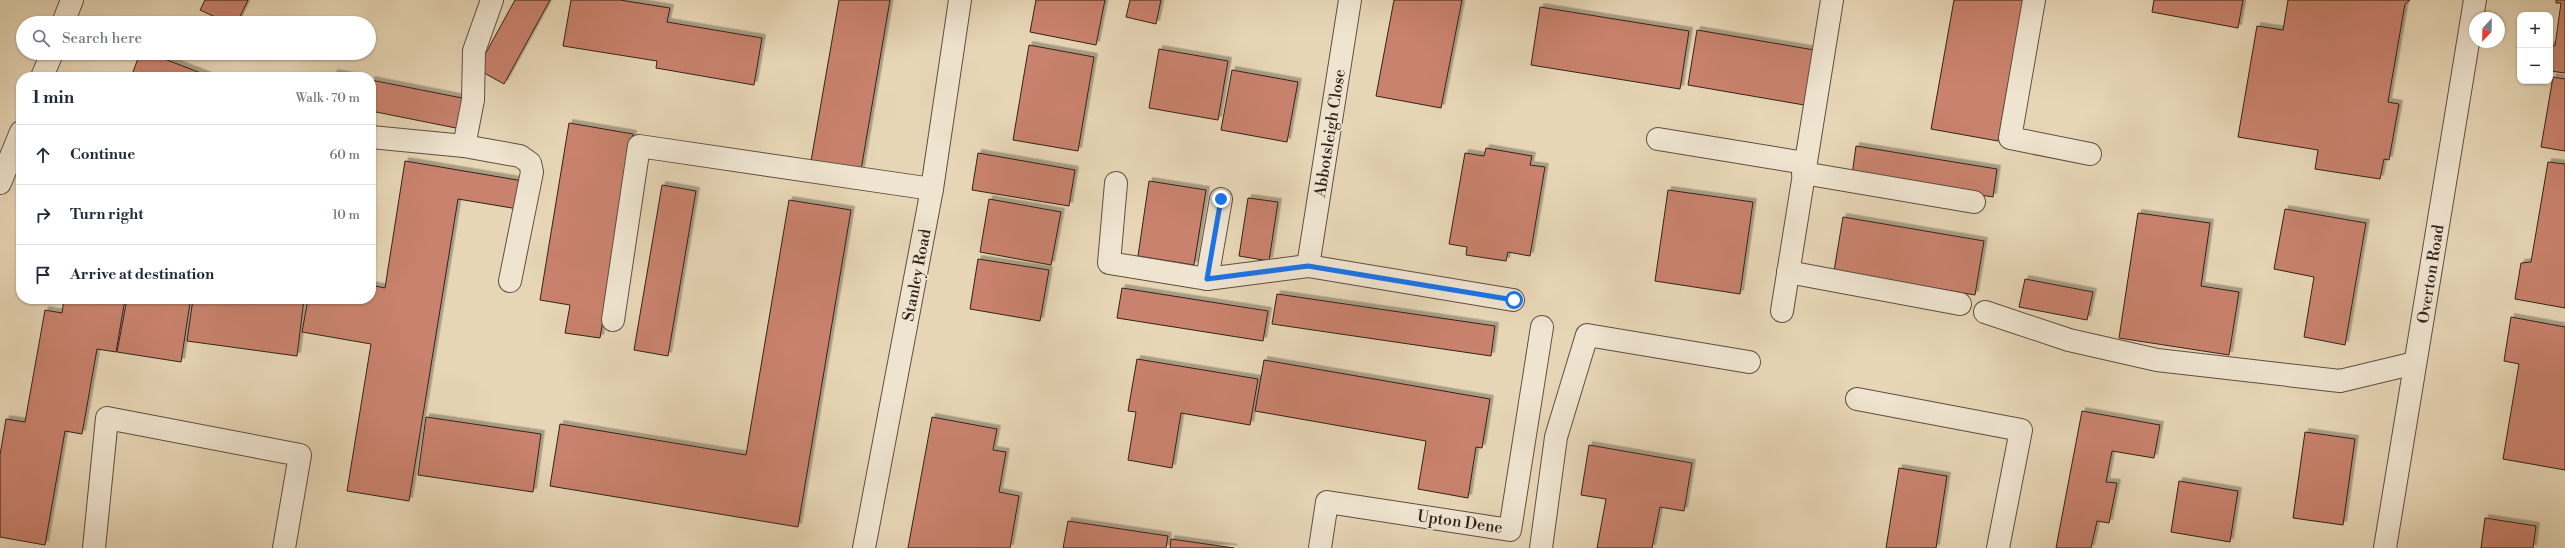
<!DOCTYPE html>
<meta charset="utf-8">
<style>
body{margin:0;font-family:"Libre Bodoni",serif;background:#f6f6f7;color:#1f2937}
.controls{position:absolute;right:12px;top:12px;display:grid;overflow:hidden;border-radius:8px;box-shadow:0 1px 3px #0004}
.controls button{width:36px;height:36px;display:grid;place-items:center;padding:0;border:0;border-bottom:1px solid #e0e1e3;background:#fff;color:#1f2937;font:20px sans-serif}
.compass{position:absolute;left:2469px;top:12px;width:36px;height:36px;border-radius:50%;background:#fff;box-shadow:0 1px 3px #0004;rotate:202deg}
.stop{position:absolute;width:12px;height:12px;margin:-9px;border:3px solid #1a73e8;border-radius:50%;background:#fff}
.stop.end{background:#1a73e8;border-color:#fff;box-shadow:0 1px 4px #0008}
.list{margin:0;padding:0;list-style:none}
h2{display:flex;justify-content:space-between;align-items:center;height:52px;margin:0;padding:0 16px;font-size:17px}
h2 small{font-size:13px;font-weight:400;color:#747a83}
.list li{display:grid;grid-template-columns:26px 1fr auto;gap:12px;align-items:center;box-sizing:border-box;height:60px;padding:0 16px;border-top:1px solid #e0e1e3}
.list b{display:block;font-size:15px;white-space:nowrap}
.list em{font-size:13px;font-style:normal;color:#747a83}
.icon{flex:none;width:22px;height:22px;fill:none;stroke:currentColor;stroke-width:2;stroke-linecap:round;stroke-linejoin:round}
.map{position:relative;flex:none;width:2565px;height:548px;overflow:hidden}
.search{position:absolute;background:#fff;box-shadow:0 1px 3px #0004;left:16px;top:16px;width:360px;height:44px;display:flex;align-items:center;gap:10px;box-sizing:border-box;padding:0 14px;border-radius:22px;color:#747a83;font-size:15px}
.panel{position:absolute;background:#fff;box-shadow:0 1px 3px #0004;left:16px;top:72px;width:360px;height:232px;border-radius:16px}
.map>svg:first-child{display:block}
</style>
<div class="map">
<svg width="2565" height="548" viewBox="0 0 2565 548">
<defs>
<filter id="shadow"><feDropShadow dx="3.5" dy="-3.5" stdDeviation="0" flood-color="#0004"/></filter>
</defs>
<rect width="100%" height="100%" fill="#e7d6b6"/>
<filter id="stains"><feTurbulence type="fractalNoise" baseFrequency=".005" numOctaves="4"/><feColorMatrix values="0 0 0 0 .2 0 0 0 0 .09 0 0 0 0 .02 0 0 0 .5 -.17"/></filter>
<radialGradient id="worn" r=".72"><stop offset=".6" stop-color="#630" stop-opacity="0"/><stop offset="1" stop-color="#630" stop-opacity=".3"/></radialGradient>
<g fill="#c9826d" stroke="#32211a" filter="url(#shadow)">
<path d="M 205,0 L 248,0 L 237,23 L 228,23 L 200,10 Z"/>
<path d="M 515,0 L 550,0 L 504,84 L 477,69 Z"/>
<path d="M 571,0 L 620,0 L 670,8 L 667,22 L 762,38 L 754,85 L 656,68 L 657,61 L 563,46 Z"/>
<path d="M 839,0 L 890,0 L 861,170 L 811,161 Z"/>
<path d="M 1036,0 L 1105,0 L 1096,45 L 1030,32 Z"/>
<path d="M 1130,0 L 1161,0 L 1156,24 L 1126,17 Z"/>
<path d="M 1394,0 L 1462,0 L 1441,108 L 1376,96 Z"/>
<path d="M 1954,0 L 2023,0 L 1998,141 L 1931,129 Z"/>
<path d="M 2154,0 L 2243,0 L 2238,28 L 2152,12 Z"/>
<path d="M 2288,0 L 2410,0 L 2405,4 L 2388,102 L 2399,104 L 2389,160 L 2384,159 L 2380,179 L 2315,169 L 2318,150 L 2238,137 L 2257,26 L 2283,30 Z"/>
<path d="M 2556,0 L 2565,0 L 2565,73 L 2550,71 L 2550,45 L 2555,46 L 2561,3 L 2556,3 Z"/>
<path d="M 1540,7 L 1689,31 L 1680,89 L 1531,65 Z"/>
<path d="M 1697,30 L 1820,51 L 1810,106 L 1688,85 Z"/>
<path d="M 1029,45 L 1094,57 L 1078,151 L 1013,140 Z"/>
<path d="M 1159,49 L 1228,61 L 1218,120 L 1149,108 Z"/>
<path d="M 140,53 L 149,53 L 211,77 L 131,77 Z"/>
<path d="M 1232,70 L 1298,82 L 1287,142 L 1221,130 Z"/>
<path d="M 334,73 L 355,77 L 333,77 Z"/>
<path d="M 2553,77 L 2565,79 L 2565,151 L 2541,147 Z"/>
<path d="M 371,80 L 467,99 L 461,129 L 371,111 Z"/>
<path d="M 569,123 L 633,134 L 600,338 L 565,333 L 570,305 L 540,300 Z"/>
<path d="M 1856,146 L 1997,169 L 1993,197 L 1852,175 Z"/>
<path d="M 1486,148 L 1532,156 L 1530,165 L 1545,167 L 1530,256 L 1508,252 L 1506,261 L 1466,255 L 1467,247 L 1449,244 L 1465,153 L 1484,156 Z"/>
<path d="M 978,153 L 1075,170 L 1069,206 L 972,190 Z"/>
<path d="M 405,161 L 523,181 L 518,209 L 458,199 L 409,501 L 347,491 L 371,344 L 302,332 L 308,299 L 371,299 L 371,285 L 385,288 Z"/>
<path d="M 2548,162 L 2565,164 L 2565,308 L 2515,299 L 2521,263 L 2531,262 Z"/>
<path d="M 1149,181 L 1206,190 L 1194,265 L 1138,256 Z"/>
<path d="M 662,185 L 696,191 L 668,356 L 634,350 Z"/>
<path d="M 1668,190 L 1753,202 L 1740,294 L 1655,281 Z"/>
<path d="M 1248,198 L 1278,202 L 1269,261 L 1239,256 Z"/>
<path d="M 989,199 L 1061,212 L 1051,265 L 980,252 Z"/>
<path d="M 789,200 L 851,210 L 798,527 L 550,486 L 560,424 L 746,455 Z"/>
<path d="M 2285,209 L 2366,223 L 2345,345 L 2304,337 L 2314,277 L 2274,269 Z"/>
<path d="M 2138,213 L 2210,223 L 2201,286 L 2239,292 L 2229,355 L 2119,338 Z"/>
<path d="M 1843,217 L 1984,241 L 1975,295 L 1834,271 Z"/>
<path d="M 978,259 L 1049,270 L 1040,321 L 970,309 Z"/>
<path d="M 2025,279 L 2093,292 L 2087,320 L 2019,307 Z"/>
<path d="M 1122,288 L 1268,311 L 1263,341 L 1117,318 Z"/>
<path d="M 1277,294 L 1495,326 L 1491,356 L 1272,324 Z"/>
<path d="M 64,299 L 125,299 L 116,352 L 97,349 L 82,434 L 65,431 L 45,545 L 0,537 L 0,455 L 6,419 L 25,422 L 45,310 L 62,313 Z"/>
<path d="M 127,299 L 160,299 L 190,303 L 181,362 L 117,352 Z"/>
<path d="M 193,299 L 304,299 L 297,356 L 187,341 Z"/>
<path d="M 2511,317 L 2565,327 L 2565,470 L 2503,459 L 2519,364 L 2504,361 Z"/>
<path d="M 1137,359 L 1258,379 L 1250,425 L 1181,413 L 1172,468 L 1128,460 L 1136,412 L 1128,411 Z"/>
<path d="M 1264,360 L 1490,399 L 1482,448 L 1476,447 L 1468,498 L 1418,489 L 1426,441 L 1255,411 Z"/>
<path d="M 2082,411 L 2160,425 L 2154,458 L 2112,451 L 2106,482 L 2117,483 L 2109,523 L 2097,521 L 2091,548 L 2056,548 Z"/>
<path d="M 426,417 L 541,434 L 533,492 L 418,475 Z"/>
<path d="M 932,417 L 997,429 L 993,450 L 1006,452 L 999,492 L 1019,496 L 1010,548 L 908,548 Z"/>
<path d="M 2305,432 L 2355,439 L 2343,525 L 2293,518 Z"/>
<path d="M 1589,445 L 1692,463 L 1684,511 L 1660,507 L 1652,548 L 1597,548 L 1606,499 L 1581,495 Z"/>
<path d="M 1899,468 L 1947,476 L 1936,548 L 1886,548 Z"/>
<path d="M 2179,481 L 2238,491 L 2230,542 L 2171,532 Z"/>
<path d="M 2485,518 L 2536,526 L 2533,548 L 2481,548 Z"/>
<path d="M 1068,521 L 1168,536 L 1166,548 L 1063,548 Z"/>
<path d="M 1171,539 L 1234,548 L 1170,548 Z"/>
</g>
<g fill="none" stroke-linecap="round" stroke-linejoin="round">
<defs>
<g id="minor">
<path d="M 2034,0 L 2010,138 L 2090,154"/>
<path d="M 63,23 L 72,0"/>
<path d="M 42,77 L 52,53"/>
<path d="M 371,137 L 464,146 L 520,156 L 530,163 L 532,172 L 510,281"/>
<path d="M 1658,139 L 1805,163"/>
<path d="M 464,146 L 473,100 L 474,51 L 492,0"/>
<path d="M 1803,173 L 1974,202"/>
<path d="M 0,183 L 21,132"/>
<path d="M 1116,183 L 1109,263 L 1207,279 L 1308,266 L 1513,300"/>
<path d="M 1308,266 L 1350,0"/>
<path d="M 1788,272 L 1960,304"/>
<path d="M 1207,279 L 1221,199"/>
<path d="M 1782,311 L 1832,0"/>
<path d="M 1985,312 L 2069,340 L 2157,360 L 2340,381 L 2415,363"/>
<path d="M 613,320 L 639,146 L 932,189"/>
<path d="M 1857,399 L 2021,430 L 1998,548"/>
<path d="M 94,548 L 107,418 L 300,455 L 284,548"/>
<path d="M 864,548 L 932,189 L 960,0"/>
<path d="M 1320,548 L 1327,502 L 1510,530 L 1542,327"/>
<path d="M 1541,548 L 1556,437 L 1587,335 L 1749,362"/>
<path d="M 2385,548 L 2475,0"/>
</g>
</defs>
<use href="#minor" stroke="#5f4e41" stroke-width="24"/>
<use href="#minor" stroke="#efe4d0" stroke-width="22"/>
</g>
<g fill="none" stroke-linecap="round" stroke-linejoin="round">
<path stroke="#1a73e8" stroke-width="5" d="M 1221,199 L 1207,279 L 1308,266 L 1514,300"/>
</g>
<g text-anchor="middle" stroke-width="3.5" stroke-linejoin="round" paint-order="stroke">
<g font-size="16" fill="#32211a" stroke="#efe4d0">
<text transform="translate(1329 133) rotate(-81)" y="6">Abbotsleigh Close</text>
<text transform="translate(2430 274) rotate(-81)" y="6">Overton Road</text>
<text transform="translate(916 275) rotate(-79)" y="6">Stanley Road</text>
<text transform="translate(1460 521) rotate(8)" y="6">Upton Dene</text>
</g>
</g>
<rect width="100%" height="100%" filter="url(#stains)"/>
<rect width="100%" height="100%" fill="url(#worn)"/>
</svg>
<div class="controls">
<button>+</button>
<button>−</button>
</div>
<svg class="compass" viewBox="-18 -18 36 36"><path d="M0-13l5 13h-10z" fill="#e53935"/><path d="M0 13l5-13h-10z" fill="#747a83"/></svg>
<div class="stop" style="left:1514px;top:300px"></div>
<div class="stop end" style="left:1221px;top:199px"></div>
<div class="search"><svg class="icon" aria-label="search" viewBox="0 0 24 24"><circle cx="10" cy="10" r="6"/><path d="M15 15l6 6"/></svg>Search here</div>
<section class="panel">
<h2>1 min<small>Walk · 70 m</small></h2>
<ul class="list">
<li><svg class="icon" aria-label="ahead" viewBox="0 0 24 24"><path d="M12 20V5M6 11l6-6 6 6"/></svg><div><b>Continue</b></div><em>60 m</em></li>
<li><svg class="icon" aria-label="right" viewBox="0 0 24 24"><path d="M7 20v-9h11M14 6l5 5-5 5"/></svg><div><b>Turn right</b></div><em>10 m</em></li>
<li><svg class="icon" aria-label="arrive" viewBox="0 0 24 24"><path d="M6 21V4h12l-3 4 3 4H6"/></svg><div><b>Arrive at destination</b></div></li>
</ul>
</section>
</div>
